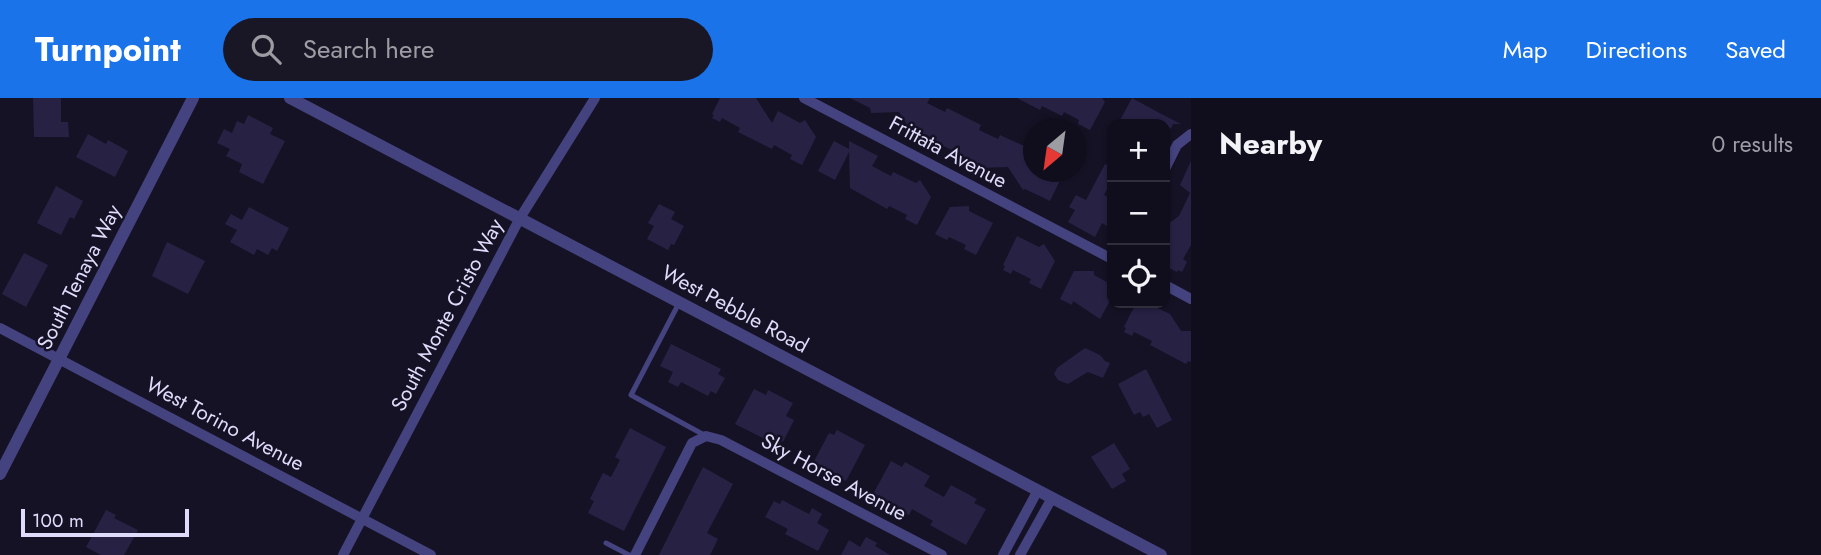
<!DOCTYPE html>
<meta charset="utf-8">
<style>
body{margin:0;font-family:Jost,sans-serif;background:#191725;color:#f1f3f6}
.controls{position:absolute;right:21px;top:21px;display:grid;overflow:hidden;border-radius:14px;box-shadow:0 2px 5px #0004}
.controls button{width:63px;height:63px;display:grid;place-items:center;padding:0;border:0;border-bottom:2px solid #302e3b;background:#100e1c;color:#f1f3f6;font:35px sans-serif}
.compass{position:absolute;left:1023px;top:21px;width:63px;height:63px;border-radius:50%;background:#100e1c;box-shadow:0 2px 5px #0004;rotate:209deg}
.scale{position:absolute;left:21px;bottom:18px;width:168px;box-sizing:border-box;padding-left:7px;border:4px solid #dedbfb;border-top:0;font-size:19px;line-height:24px;white-space:nowrap;color:#dedbfb;-webkit-text-stroke:5px #151225;paint-order:stroke}
.list{margin:0;padding:0;list-style:none}
h2{display:flex;justify-content:space-between;align-items:center;height:91px;margin:0;padding:0 28px;font-size:30px}
h2 small{font-size:23px;font-weight:400;color:#9c9ca3}
.icon{flex:none;width:38px;height:38px;fill:none;stroke:currentColor;stroke-width:2;stroke-linecap:round;stroke-linejoin:round}
.map{position:relative;flex:none;width:1191px;height:457px;overflow:hidden}
header{display:flex;align-items:center;gap:42px;box-sizing:border-box;height:98px;padding:0 35px;background:#1a73e8;color:#fff}
header strong{font-size:33px}
nav{display:flex;gap:38px;margin-inline-start:auto;font-size:24px}
.search{width:490px;height:63px;background:#191725;display:flex;align-items:center;gap:18px;box-sizing:border-box;padding:0 24px;border-radius:38px;color:#9c9ca3;font-size:26px}
main{display:flex}
aside{flex:1;background:#100e1c}
.map>svg:first-child{display:block}
</style>
<header>
<strong>Turnpoint</strong>
<div class="search"><svg class="icon" aria-label="search" viewBox="0 0 24 24"><circle cx="10" cy="10" r="6"/><path d="M15 15l6 6"/></svg>Search here</div>
<nav><a>Map</a><a>Directions</a><a>Saved</a></nav>
</header>
<main>
<div class="map">
<svg width="1191" height="457" viewBox="0 0 1191 457">
<rect width="100%" height="100%" fill="#151225"/>
<g fill="#272144">
<path d="M 33,0 L 61,0 L 61,24 L 68,24 L 69,39 L 34,39 Z"/>
<path d="M 720,0 L 756,0 L 772,25 L 778,13 L 800,25 L 805,22 L 816,39 L 802,67 L 790,61 L 792,57 L 774,47 L 772,51 L 738,34 L 740,30 L 722,20 L 720,24 L 712,20 L 714,17 L 712,16 Z"/>
<path d="M 850,0 L 930,0 L 927,5 L 945,14 L 947,10 L 981,27 L 979,32 L 998,41 L 1000,37 L 1033,52 L 1033,74 L 1064,74 L 1050,103 L 1025,91 L 1023,92 L 1008,69 L 978,70 L 978,66 L 942,47 L 916,36 L 914,38 L 899,14 L 871,15 L 870,10 Z"/>
<path d="M 1017,0 L 1102,0 L 1105,4 L 1090,32 L 1078,26 L 1079,22 L 1064,14 L 1062,18 L 1042,8 L 1040,12 Z"/>
<path d="M 1132,0 L 1165,18 L 1181,26 L 1173,26 L 1171,31 L 1165,26 L 1118,26 Z"/>
<path d="M 248,17 L 273,30 L 270,36 L 285,43 L 263,86 L 239,74 L 242,66 L 226,58 L 230,51 L 217,45 L 224,31 L 232,35 L 237,23 L 244,26 Z"/>
<path d="M 88,36 L 106,46 L 108,42 L 128,53 L 115,79 L 76,59 Z"/>
<path d="M 834,43 L 849,51 L 849,43 L 878,58 L 872,68 L 891,78 L 893,74 L 916,85 L 920,82 L 931,99 L 917,127 L 905,121 L 907,117 L 889,108 L 887,111 L 850,90 L 849,54 L 835,82 L 818,73 Z"/>
<path d="M 1191,63 L 1191,147 L 1183,161 L 1187,164 L 1182,174 L 1178,172 L 1177,174 L 1165,168 L 1165,128 L 1179,118 L 1190,95 L 1180,87 Z"/>
<path d="M 1105,66 L 1112,69 L 1112,82 L 1104,97 L 1112,101 L 1112,131 L 1102,125 L 1095,139 L 1068,124 L 1075,112 L 1069,109 L 1076,97 L 1086,102 Z"/>
<path d="M 56,88 L 83,103 L 74,121 L 70,119 L 61,137 L 37,125 Z"/>
<path d="M 659,106 L 675,114 L 671,121 L 684,128 L 674,147 L 671,146 L 668,152 L 647,141 L 654,128 L 648,125 Z"/>
<path d="M 969,108 L 969,113 L 993,125 L 976,157 L 964,151 L 966,147 L 949,139 L 947,142 L 935,136 L 950,109 Z"/>
<path d="M 249,109 L 289,130 L 277,153 L 272,150 L 268,157 L 257,151 L 254,157 L 230,144 L 237,132 L 225,126 L 231,116 L 242,122 Z"/>
<path d="M 1017,138 L 1039,149 L 1044,146 L 1055,163 L 1041,191 L 1029,185 L 1031,181 L 1013,172 L 1011,176 L 1003,172 L 1005,168 L 1003,167 Z"/>
<path d="M 167,144 L 205,163 L 188,196 L 152,178 Z"/>
<path d="M 24,155 L 48,167 L 26,209 L 2,196 Z"/>
<path d="M 1074,173 L 1094,173 L 1094,177 L 1112,187 L 1112,199 L 1100,221 L 1073,203 L 1072,207 L 1060,201 Z"/>
<path d="M 1136,205 L 1147,205 L 1170,216 L 1181,233 L 1191,233 L 1191,264 L 1188,263 L 1186,266 L 1150,247 L 1152,243 L 1134,234 L 1132,238 L 1124,234 L 1126,230 L 1124,229 Z"/>
<path d="M 671,246 L 721,271 L 718,276 L 725,280 L 716,296 L 711,293 L 708,298 L 681,284 L 678,289 L 668,284 L 673,274 L 660,268 Z"/>
<path d="M 1085,250 L 1100,257 L 1105,263 L 1110,265 L 1103,280 L 1088,274 L 1068,286 L 1058,282 L 1054,276 L 1057,270 Z"/>
<path d="M 1146,271 L 1172,322 L 1157,330 L 1149,316 L 1143,319 L 1140,314 L 1134,317 L 1118,286 Z"/>
<path d="M 754,291 L 766,297 L 768,292 L 793,305 L 786,318 L 794,322 L 783,344 L 775,340 L 773,345 L 735,326 Z"/>
<path d="M 630,330 L 666,349 L 624,433 L 588,415 L 594,403 L 590,401 L 603,375 L 611,379 L 620,362 L 615,359 Z"/>
<path d="M 837,332 L 865,347 L 846,383 L 812,367 L 829,335 L 834,337 Z"/>
<path d="M 1114,345 L 1130,371 L 1122,376 L 1126,383 L 1112,391 L 1091,359 Z"/>
<path d="M 891,363 L 902,369 L 905,364 L 930,378 L 924,388 L 944,399 L 951,387 L 977,401 L 974,405 L 986,411 L 966,447 L 930,427 L 933,423 L 912,411 L 909,417 L 872,398 Z"/>
<path d="M 703,369 L 733,386 L 707,435 L 718,441 L 710,457 L 659,457 Z"/>
<path d="M 782,402 L 809,416 L 812,410 L 822,416 L 817,425 L 829,432 L 818,453 L 785,436 L 788,431 L 765,419 L 774,403 L 780,406 Z"/>
<path d="M 106,412 L 116,417 L 114,420 L 138,432 L 124,457 L 101,457 L 86,449 Z"/>
<path d="M 866,439 L 877,445 L 875,448 L 890,457 L 841,457 L 849,442 L 860,449 Z"/>
</g>
<g fill="none" stroke-linecap="round" stroke-linejoin="round">
<g stroke="#44437f" stroke-width="5">
<path d="M 679,205 L 631,297 L 706,338"/>
<path d="M 606,445 L 629,457"/>
</g>
<g stroke="#44437f" stroke-width="10">
<path d="M 804,0 L 1112,161"/>
<path d="M 1165,71 L 1177,47 L 1191,36"/>
<path d="M 1165,187 L 1191,201"/>
<path d="M 0,230 L 431,457"/>
<path d="M 343,457 L 520,120 L 595,0"/>
<path d="M 635,457 L 692,345 L 706,338 L 721,342 L 942,457"/>
<path d="M 1003,457 L 1038,392"/>
<path d="M 1020,457 L 1052,400"/>
</g>
<g stroke="#44437f" stroke-width="12">
<path d="M 290,0 L 1161,457"/>
<path d="M 0,376 L 193,0"/>
</g>
</g>
<g text-anchor="middle" stroke-width="5" stroke-linejoin="round" paint-order="stroke">
<g font-size="21" fill="#dedbfb" stroke="#151225">
<text transform="translate(948 54) rotate(28)" y="7">Frittata Avenue</text>
<text transform="translate(79 179) rotate(-63)" y="7">South Tenaya Way</text>
<text transform="translate(735 211) rotate(28)" y="7">West Pebble Road</text>
<text transform="translate(447 217) rotate(-62)" y="7">South Monte Cristo Way</text>
<text transform="translate(225 326) rotate(28)" y="7">West Torino Avenue</text>
<text transform="translate(834 379) rotate(28)" y="7">Sky Horse Avenue</text>
</g>
</g>
</svg>
<div class="controls">
<button>+</button>
<button>−</button>
<button><svg class="icon" aria-label="locate" viewBox="0 0 24 24"><circle cx="12" cy="12" r="6"/><path d="M12 2v4M12 18v4M2 12h4M18 12h4"/></svg></button>
</div>
<svg class="compass" viewBox="-18 -18 36 36"><path d="M0-13l5 13h-10z" fill="#e53935"/><path d="M0 13l5-13h-10z" fill="#9c9ca3"/></svg>
<div class="scale">100 m</div>
</div>
<aside>
<h2>Nearby<small>0 results</small></h2>
<ul class="list">
</ul>
</aside>
</main>
